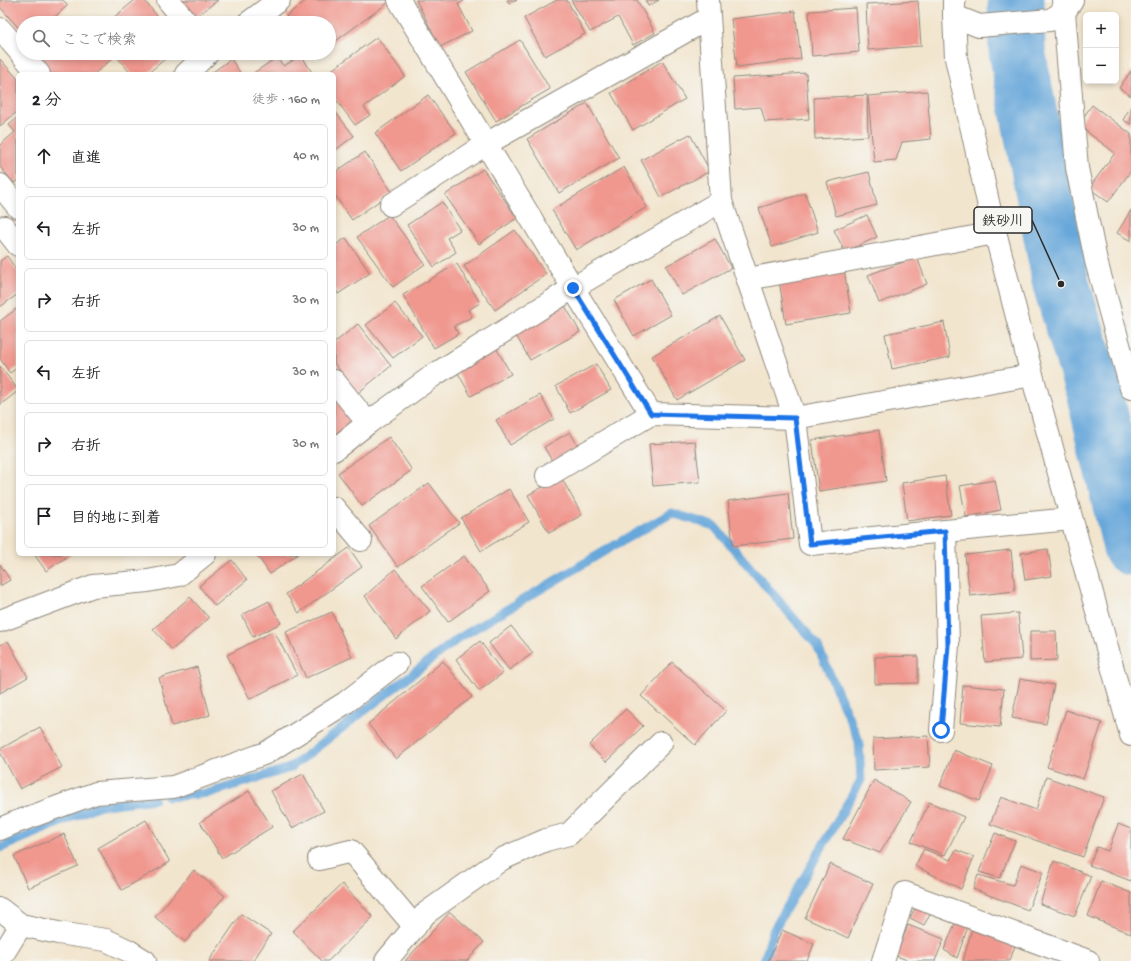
<!DOCTYPE html>
<html lang="ja">
<meta charset="utf-8">
<style>
body{margin:0;font-family:"Gochi Hand","Klee One",sans-serif;background:#f6f6f6;color:#202124}
.controls{position:absolute;right:12px;top:12px;display:grid;overflow:hidden;border-radius:6px;box-shadow:0 2px 6px #0003}
.controls button{width:36px;height:36px;display:grid;place-items:center;padding:0;border:0;border-bottom:1px solid #e0e0e0;background:#fff;color:#202124;font:20px sans-serif}
.stop{position:absolute;width:12px;height:12px;margin:-9px;border:3px solid #1a73e8;border-radius:50%;background:#fff}
.stop.end{background:#1a73e8;border-color:#fff;box-shadow:0 1px 4px #0008}
.list{margin:0;padding:0;list-style:none}
h2{display:flex;justify-content:space-between;align-items:center;height:52px;margin:0;padding:0 16px;font-size:17px}
h2 small{font-size:13px;font-weight:400;color:#757577}
.list li{display:grid;grid-template-columns:26px 1fr auto;gap:12px;align-items:center;box-sizing:border-box;height:64px;margin:0 8px 8px;padding:0 8px;border:1px solid #e0e0e0;border-radius:6px}
.list b{display:block;font-size:15px;white-space:nowrap}
.list em{font-size:13px;font-style:normal;color:#757577}
.icon{flex:none;width:22px;height:22px;fill:none;stroke:currentColor;stroke-width:2;stroke-linecap:round;stroke-linejoin:round}
.map{position:relative;flex:none;width:1131px;height:961px;overflow:hidden}
.search{position:absolute;background:#fff;box-shadow:0 2px 6px #0003;left:16px;top:16px;width:320px;height:44px;display:flex;align-items:center;gap:10px;box-sizing:border-box;padding:0 14px;border-radius:22px;color:#757577;font-size:15px}
.panel{position:absolute;background:#fff;box-shadow:0 2px 6px #0003;left:16px;top:72px;width:320px;height:484px;border-radius:6px}
.map>svg:first-child{display:block}
</style>
<div class="map">
<svg width="1131" height="961" viewBox="0 0 1131 961">
<rect width="100%" height="100%" fill="#f6f6f2"/>
<filter id="ink" filterUnits="userSpaceOnUse"><feTurbulence type="fractalNoise" baseFrequency=".025" numOctaves="2"/><feDisplacementMap in="SourceGraphic" scale="8" xChannelSelector="R" yChannelSelector="G"/><feConvolveMatrix kernelMatrix="1 2 1 2 8 2 1 2 1" color-interpolation-filters="sRGB"/></filter>
<filter id="wash" filterUnits="userSpaceOnUse"><feTurbulence type="fractalNoise" baseFrequency=".012" numOctaves="4" result="noise"/><feDisplacementMap in="SourceGraphic" scale="16" xChannelSelector="R" yChannelSelector="G"/><feGaussianBlur stdDeviation="0.9" result="paint"/><feColorMatrix in="noise" values="0 0 0 0 0 0 0 0 0 0 0 0 0 0 0 0 0 1.4 0 .05"/><feComposite in="paint" operator="in"/></filter>
<g filter="url(#wash)">
<rect width="100%" height="100%" fill="#f2e5ce"/>
<g fill="none" stroke-linecap="round" stroke-linejoin="round">
<g stroke="#67a7da" stroke-width="9">
<path d="M 168,797 L 209,793 L 290,768 L 459,638 L 620,542 L 672,513 L 714,526 L 817,645 L 859,741 L 861,780 L 773,931 L 764,961"/>
<path d="M 0,848 L 97,806 L 154,799"/>
</g>
<path stroke="#67a7da" stroke-width="57" d="M 1016,0 L 1017,51 L 1061,284 L 1095,395 L 1131,547"/>
</g>
<g id="blocks">
<g fill="#f0978e">
<path d="M 0,0 L 63,0 L 68,5 L 48,23 L 23,23 L 23,33 L 0,7 Z"/>
<path d="M 135,0 L 144,0 L 163,23 L 107,23 Z"/>
<path d="M 179,0 L 218,0 L 193,19 Z"/>
<path d="M 307,0 L 387,0 L 389,2 L 329,46 L 329,23 L 291,23 L 286,16 Z"/>
<path d="M 416,0 L 465,0 L 458,4 L 472,31 L 440,47 Z"/>
<path d="M 507,0 L 517,0 L 509,4 Z"/>
<path d="M 557,0 L 567,0 L 585,34 L 545,56 L 524,18 Z"/>
<path d="M 571,0 L 637,0 L 655,33 L 633,45 L 618,17 L 590,32 Z"/>
<path d="M 645,0 L 659,0 L 648,6 Z"/>
<path d="M 918,1 L 921,46 L 868,50 L 866,4 Z"/>
<path d="M 856,8 L 859,52 L 812,56 L 809,11 Z"/>
<path d="M 795,11 L 801,59 L 737,67 L 731,19 Z"/>
<path d="M 377,37 L 405,76 L 364,107 L 370,115 L 355,125 L 334,97 L 334,74 L 326,74 Z"/>
<path d="M 520,40 L 550,89 L 496,121 L 466,72 Z"/>
<path d="M 44,53 L 107,53 L 112,59 L 94,74 L 48,74 L 36,60 Z"/>
<path d="M 114,53 L 160,53 L 165,59 L 147,74 L 131,74 Z"/>
<path d="M 301,55 L 313,74 L 252,74 L 276,58 L 284,66 Z"/>
<path d="M 0,59 L 18,79 L 18,111 L 0,126 Z"/>
<path d="M 231,59 L 241,74 L 210,74 Z"/>
<path d="M 662,61 L 685,99 L 633,130 L 611,93 Z"/>
<path d="M 1131,71 L 1131,96 L 1119,88 Z"/>
<path d="M 806,73 L 809,119 L 765,122 L 761,107 L 735,109 L 733,78 Z"/>
<path d="M 927,91 L 931,139 L 902,142 L 896,160 L 874,162 L 868,96 Z"/>
<path d="M 428,95 L 456,133 L 401,171 L 375,133 Z"/>
<path d="M 867,95 L 868,136 L 815,139 L 814,98 Z"/>
<path d="M 587,103 L 619,158 L 559,193 L 527,139 Z"/>
<path d="M 1092,105 L 1131,134 L 1131,171 L 1108,202 L 1089,188 L 1115,153 L 1078,125 Z"/>
<path d="M 1131,106 L 1131,124 L 1123,120 Z"/>
<path d="M 334,110 L 354,136 L 334,151 Z"/>
<path d="M 18,117 L 18,180 L 14,183 L 0,167 L 0,145 L 15,132 L 9,125 Z"/>
<path d="M 690,134 L 710,171 L 661,197 L 641,160 Z"/>
<path d="M 365,152 L 392,192 L 352,220 L 334,194 L 334,173 Z"/>
<path d="M 624,167 L 647,207 L 576,250 L 552,210 Z"/>
<path d="M 483,169 L 517,218 L 479,244 L 445,195 Z"/>
<path d="M 869,172 L 877,205 L 836,216 L 827,182 Z"/>
<path d="M 805,193 L 818,232 L 772,247 L 759,208 Z"/>
<path d="M 442,202 L 460,230 L 447,238 L 456,252 L 434,267 L 407,225 Z"/>
<path d="M 1131,210 L 1131,241 L 1117,233 Z"/>
<path d="M 389,215 L 425,264 L 393,287 L 357,237 Z"/>
<path d="M 867,215 L 877,237 L 845,252 L 834,230 Z"/>
<path d="M 515,230 L 546,274 L 495,310 L 464,266 Z"/>
<path d="M 346,238 L 370,273 L 338,294 L 334,287 L 334,246 Z"/>
<path d="M 715,239 L 731,268 L 682,295 L 666,266 Z"/>
<path d="M 7,256 L 18,272 L 18,294 L 0,307 L 0,261 Z"/>
<path d="M 917,257 L 927,284 L 879,303 L 868,275 Z"/>
<path d="M 457,264 L 480,303 L 468,310 L 472,317 L 454,326 L 458,334 L 434,348 L 403,295 Z"/>
<path d="M 844,269 L 851,313 L 786,324 L 779,280 Z"/>
<path d="M 651,279 L 671,315 L 634,336 L 614,300 Z"/>
<path d="M 395,303 L 422,336 L 393,358 L 366,325 Z"/>
<path d="M 564,304 L 580,332 L 530,360 L 514,332 Z"/>
<path d="M 18,308 L 18,367 L 10,373 L 0,359 L 0,321 Z"/>
<path d="M 720,316 L 745,360 L 677,400 L 652,356 Z"/>
<path d="M 944,322 L 950,357 L 892,369 L 885,334 Z"/>
<path d="M 358,324 L 391,366 L 358,393 L 334,363 L 334,343 Z"/>
<path d="M 495,346 L 511,374 L 471,396 L 455,368 Z"/>
<path d="M 596,364 L 611,390 L 570,413 L 556,386 Z"/>
<path d="M 0,366 L 18,390 L 18,391 L 0,405 Z"/>
<path d="M 540,395 L 554,419 L 510,445 L 496,420 Z"/>
<path d="M 334,396 L 354,422 L 334,438 Z"/>
<path d="M 879,430 L 886,481 L 819,491 L 812,440 Z"/>
<path d="M 570,432 L 581,451 L 555,466 L 544,447 Z"/>
<path d="M 389,437 L 412,470 L 362,506 L 338,473 Z"/>
<path d="M 695,441 L 700,482 L 653,486 L 649,444 Z"/>
<path d="M 945,476 L 951,515 L 907,521 L 902,483 Z"/>
<path d="M 561,477 L 582,515 L 549,533 L 528,495 Z"/>
<path d="M 995,480 L 1001,510 L 966,517 L 960,486 Z"/>
<path d="M 429,483 L 459,523 L 398,567 L 369,526 Z"/>
<path d="M 509,489 L 529,522 L 481,551 L 461,518 Z"/>
<path d="M 788,493 L 793,539 L 733,546 L 728,501 Z"/>
<path d="M 349,548 L 362,567 L 299,613 L 286,594 Z"/>
<path d="M 1048,549 L 1052,576 L 1025,580 L 1021,553 Z"/>
<path d="M 1011,550 L 1015,591 L 970,596 L 965,555 Z"/>
<path d="M 34,554 L 71,554 L 46,571 Z"/>
<path d="M 256,554 L 298,554 L 270,574 Z"/>
<path d="M 464,556 L 490,591 L 448,622 L 422,586 Z"/>
<path d="M 232,560 L 247,580 L 215,606 L 199,586 Z"/>
<path d="M 0,564 L 10,580 L 0,586 Z"/>
<path d="M 395,569 L 430,611 L 396,639 L 365,596 Z"/>
<path d="M 190,597 L 209,618 L 172,650 L 153,629 Z"/>
<path d="M 269,601 L 281,623 L 253,637 L 242,615 Z"/>
<path d="M 332,612 L 352,657 L 306,678 L 286,632 Z"/>
<path d="M 1018,613 L 1022,659 L 985,662 L 981,616 Z"/>
<path d="M 511,626 L 533,653 L 509,670 L 489,643 Z"/>
<path d="M 274,631 L 297,675 L 250,699 L 227,655 Z"/>
<path d="M 1030,631 L 1056,631 L 1057,660 L 1030,661 Z"/>
<path d="M 8,641 L 28,677 L 0,693 L 0,645 Z"/>
<path d="M 480,641 L 503,673 L 479,691 L 456,659 Z"/>
<path d="M 918,656 L 918,683 L 875,684 L 875,657 Z"/>
<path d="M 443,661 L 472,697 L 396,759 L 368,724 Z"/>
<path d="M 672,662 L 726,711 L 695,745 L 641,696 Z"/>
<path d="M 197,667 L 210,715 L 172,726 L 159,678 Z"/>
<path d="M 1020,679 L 1054,685 L 1046,724 L 1012,718 Z"/>
<path d="M 963,685 L 1004,689 L 1000,727 L 960,723 Z"/>
<path d="M 626,709 L 643,726 L 606,762 L 589,745 Z"/>
<path d="M 1066,710 L 1102,723 L 1083,779 L 1047,767 Z"/>
<path d="M 40,727 L 62,767 L 20,789 L 0,752 L 0,749 Z"/>
<path d="M 928,736 L 930,767 L 874,770 L 873,739 Z"/>
<path d="M 954,750 L 993,766 L 979,801 L 940,786 Z"/>
<path d="M 303,774 L 324,811 L 292,828 L 271,791 Z"/>
<path d="M 1046,777 L 1104,797 L 1083,857 L 990,824 L 1001,797 L 1036,810 Z"/>
<path d="M 874,780 L 911,802 L 880,853 L 843,839 Z"/>
<path d="M 249,791 L 272,827 L 222,858 L 200,822 Z"/>
<path d="M 929,802 L 964,817 L 945,855 L 911,842 Z"/>
<path d="M 146,820 L 170,862 L 122,890 L 98,848 Z"/>
<path d="M 1118,824 L 1131,829 L 1131,881 L 1089,865 L 1097,847 L 1108,851 Z"/>
<path d="M 995,833 L 1015,841 L 1000,878 L 979,872 Z"/>
<path d="M 64,834 L 78,866 L 28,888 L 14,856 Z"/>
<path d="M 924,849 L 950,860 L 956,850 L 974,857 L 961,889 L 915,866 Z"/>
<path d="M 1054,861 L 1091,876 L 1075,916 L 1040,904 Z"/>
<path d="M 830,864 L 873,884 L 848,938 L 805,918 Z"/>
<path d="M 1021,864 L 1043,872 L 1028,910 L 973,889 L 978,875 L 1013,885 Z"/>
<path d="M 194,870 L 225,896 L 185,942 L 155,917 Z"/>
<path d="M 1101,881 L 1131,893 L 1131,934 L 1088,916 Z"/>
<path d="M 342,884 L 373,917 L 328,961 L 322,961 L 293,931 Z"/>
<path d="M 919,901 L 934,908 L 924,925 L 910,918 Z"/>
<path d="M 450,912 L 484,942 L 467,961 L 405,961 Z"/>
<path d="M 241,914 L 271,934 L 253,961 L 209,961 Z"/>
<path d="M 956,921 L 969,924 L 957,958 L 944,950 Z"/>
<path d="M 908,925 L 944,939 L 935,961 L 910,961 L 896,956 Z"/>
<path d="M 973,925 L 1017,939 L 1010,961 L 963,961 Z"/>
<path d="M 782,930 L 814,944 L 807,961 L 768,961 Z"/>
</g>
</g>
</g>
<g filter="url(#ink)">
<use href="#blocks" fill-opacity="0" stroke="#8e887c" stroke-width="1"/>
<g fill="none" stroke-linecap="round" stroke-linejoin="round">
<defs>
<g id="minor">
<path d="M 168,0 L 187,23"/>
<path d="M 399,0 L 573,288 L 651,414"/>
<path d="M 708,0 L 721,201 L 795,418 L 810,544 L 1071,519"/>
<path d="M 954,0 L 954,16 L 956,58 L 992,220 L 1032,375 L 1131,735"/>
<path d="M 1063,0 L 1077,168 L 1096,261 L 1131,388"/>
<path d="M 954,16 L 979,26 L 1050,20 L 1065,11 L 1072,1"/>
<path d="M 248,23 L 279,0"/>
<path d="M 0,29 L 39,74"/>
<path d="M 186,74 L 208,53"/>
<path d="M 0,185 L 18,207"/>
<path d="M 391,205 L 486,144 L 709,18"/>
<path d="M 4,227 L 18,245"/>
<path d="M 748,279 L 995,233"/>
<path d="M 334,381 L 368,423"/>
<path d="M 334,450 L 368,423 L 434,375 L 573,288 L 721,201"/>
<path d="M 547,476 L 651,414 L 795,418 L 1032,375"/>
<path d="M 334,508 L 361,540"/>
<path d="M 0,621 L 93,586 L 148,581 L 179,575 L 205,554"/>
<path d="M 941,730 L 948,645 L 945,531"/>
<path d="M 0,829 L 14,823 L 96,793 L 173,787 L 266,753 L 345,703 L 397,663"/>
<path d="M 319,859 L 351,851 L 415,927"/>
<path d="M 0,909 L 21,925 L 58,933 L 106,940 L 129,951 L 145,961"/>
<path d="M 0,959 L 21,925"/>
<path d="M 386,961 L 426,913 L 502,859 L 546,840 L 569,834 L 661,743"/>
<path d="M 883,961 L 905,893 L 1088,961"/>
</g>
</defs>
<use href="#minor" stroke="#8e887c" stroke-width="24"/>
<use href="#minor" stroke="#fff" stroke-width="22"/>
</g>
</g>
<g fill="none" stroke-linecap="round" stroke-linejoin="round" filter="url(#ink)">
<path stroke="#1a73e8" stroke-width="5" d="M 573,288 L 651,414 L 795,418 L 810,544 L 945,531 L 948,645 L 941,730"/>
</g>
<path fill="none" stroke="#2b2b2b" stroke-width="1.5" d="M1061 284L1032 220"/>
<circle fill="#2b2b2b" stroke="#f6f6f2" stroke-width="1.5" cx="1061" cy="284" r="4"/>
<rect fill="#f6f6f2" stroke="#2b2b2b" stroke-width="1.5" x="974" y="207" width="58" height="26" rx="4"/>
<g font-size="14" text-anchor="middle" font-weight="bold" fill="#2b2b2b">
<text x="1003" y="225">鉄砂川</text>
</g>
</svg>
<div class="controls">
<button>+</button>
<button>−</button>
</div>
<div class="stop" style="left:941px;top:730px"></div>
<div class="stop end" style="left:573px;top:288px"></div>
<div class="search"><svg class="icon" aria-label="search" viewBox="0 0 24 24"><circle cx="10" cy="10" r="6"/><path d="M15 15l6 6"/></svg>ここで検索</div>
<section class="panel">
<h2>2 分<small>徒歩 · 160 m</small></h2>
<ul class="list">
<li><svg class="icon" aria-label="ahead" viewBox="0 0 24 24"><path d="M12 20V5M6 11l6-6 6 6"/></svg><div><b>直進</b></div><em>40 m</em></li>
<li><svg class="icon" aria-label="left" viewBox="0 0 24 24"><path d="M17 20v-9H6M10 6l-5 5 5 5"/></svg><div><b>左折</b></div><em>30 m</em></li>
<li><svg class="icon" aria-label="right" viewBox="0 0 24 24"><path d="M7 20v-9h11M14 6l5 5-5 5"/></svg><div><b>右折</b></div><em>30 m</em></li>
<li><svg class="icon" aria-label="left" viewBox="0 0 24 24"><path d="M17 20v-9H6M10 6l-5 5 5 5"/></svg><div><b>左折</b></div><em>30 m</em></li>
<li><svg class="icon" aria-label="right" viewBox="0 0 24 24"><path d="M7 20v-9h11M14 6l5 5-5 5"/></svg><div><b>右折</b></div><em>30 m</em></li>
<li><svg class="icon" aria-label="arrive" viewBox="0 0 24 24"><path d="M6 21V4h12l-3 4 3 4H6"/></svg><div><b>目的地に到着</b></div></li>
</ul>
</section>
</div>
